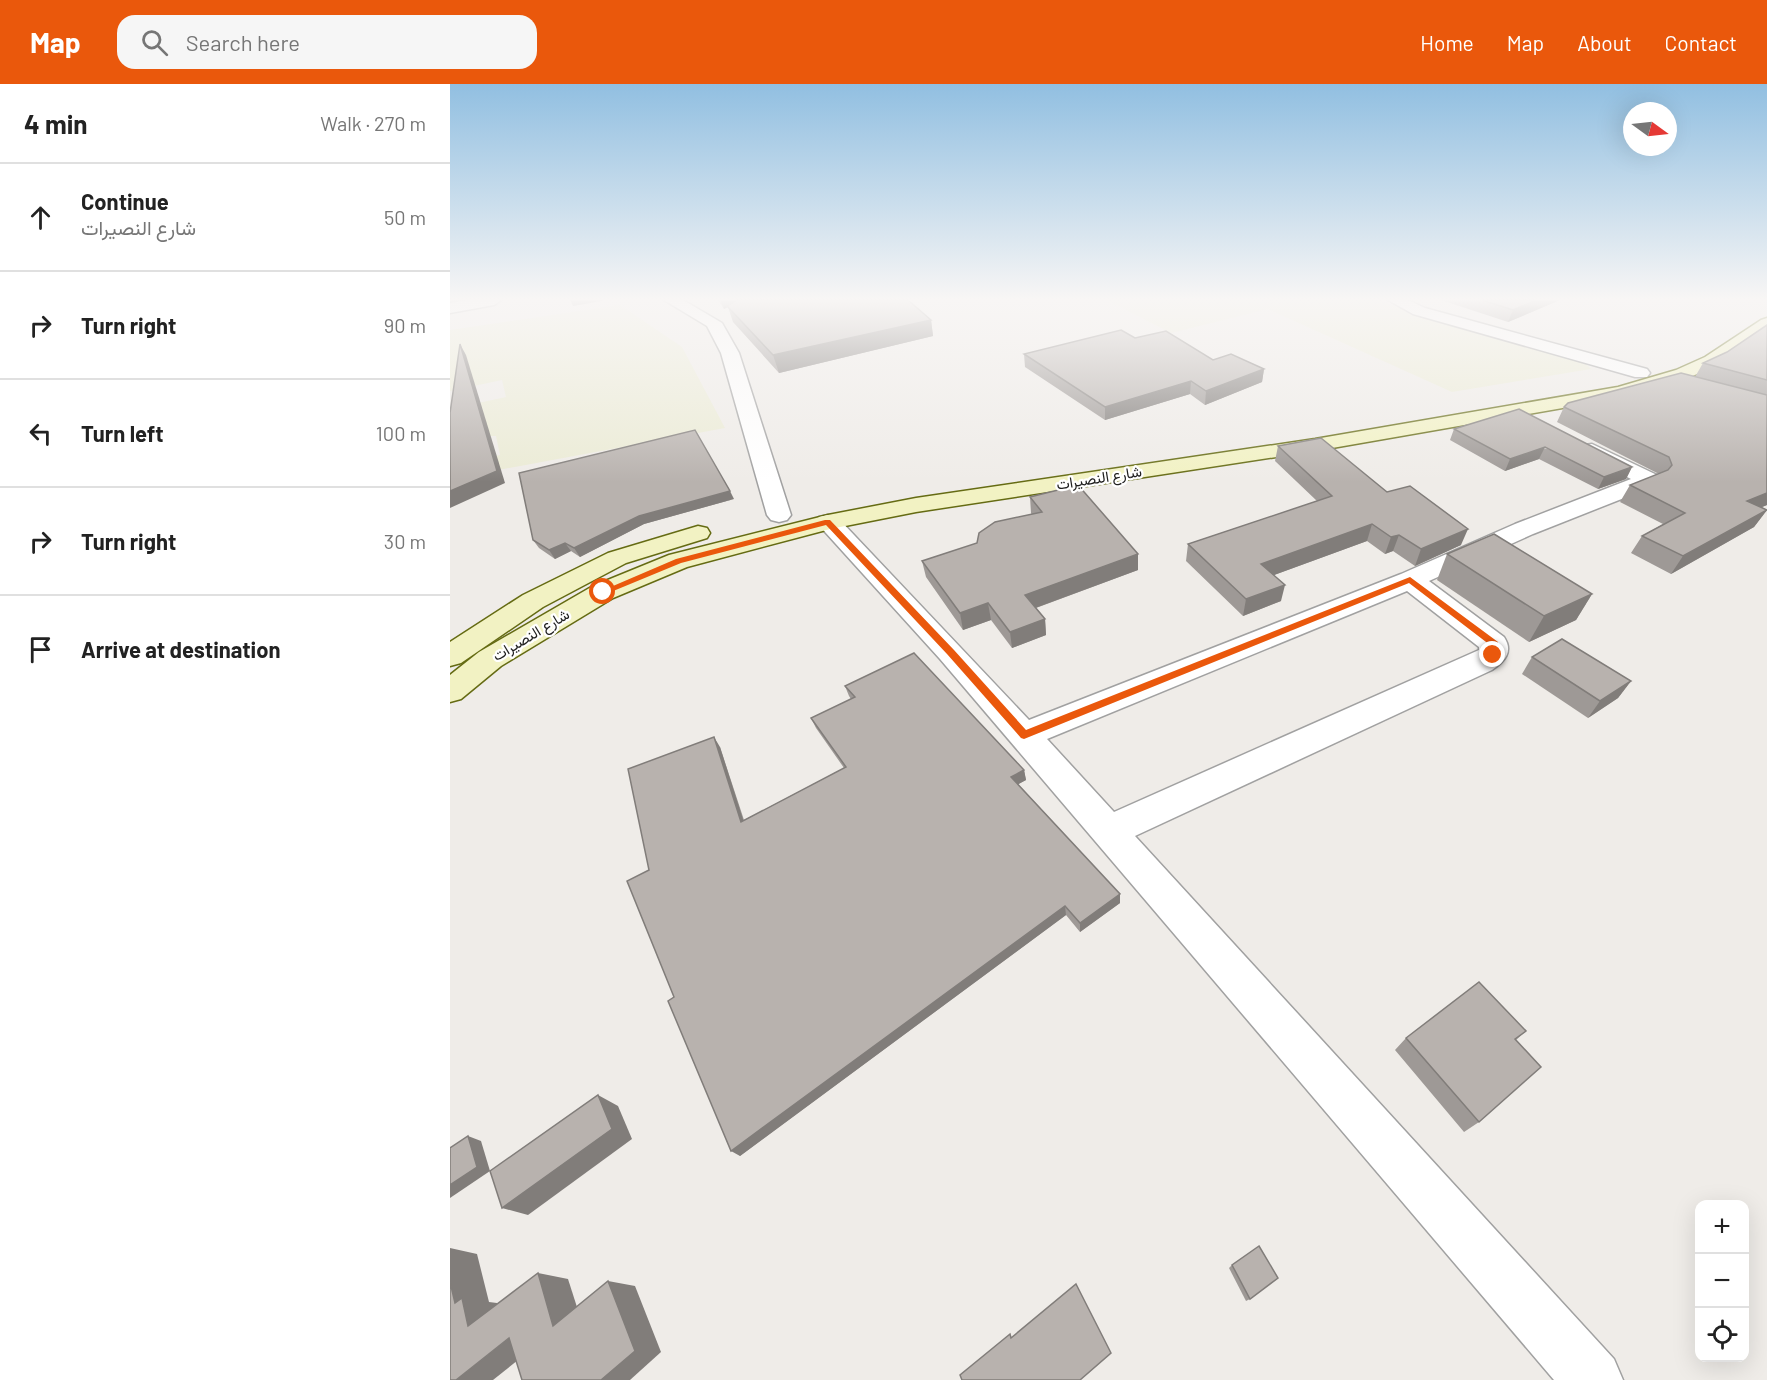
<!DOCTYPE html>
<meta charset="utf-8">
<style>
body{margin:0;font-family:Barlow,Vazirmatn,sans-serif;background:#f6f6f6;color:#222}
.controls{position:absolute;right:18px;bottom:18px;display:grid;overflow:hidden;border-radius:12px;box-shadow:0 6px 24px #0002}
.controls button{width:54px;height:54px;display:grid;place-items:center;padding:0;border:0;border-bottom:2px solid #e0e0e0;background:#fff;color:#222;font:30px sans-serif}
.compass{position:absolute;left:1173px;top:18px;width:54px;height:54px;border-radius:50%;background:#fff;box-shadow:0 6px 24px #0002;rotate:105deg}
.stop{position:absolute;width:18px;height:18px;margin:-14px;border:4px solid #ea580c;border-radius:50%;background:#fff}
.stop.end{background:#ea580c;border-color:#fff;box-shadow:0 2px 6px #0008}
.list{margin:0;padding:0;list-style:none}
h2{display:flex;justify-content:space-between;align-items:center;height:78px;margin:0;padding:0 24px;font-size:26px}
h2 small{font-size:20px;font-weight:400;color:#767676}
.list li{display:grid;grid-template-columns:39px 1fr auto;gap:18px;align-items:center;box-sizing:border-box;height:108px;padding:0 24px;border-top:2px solid #e0e0e0}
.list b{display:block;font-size:22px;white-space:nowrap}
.list p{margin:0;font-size:20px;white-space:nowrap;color:#767676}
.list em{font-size:20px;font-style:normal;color:#767676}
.icon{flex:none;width:33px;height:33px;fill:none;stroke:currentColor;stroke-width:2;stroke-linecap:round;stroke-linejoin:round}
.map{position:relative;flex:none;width:1317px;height:1296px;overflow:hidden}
header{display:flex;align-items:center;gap:36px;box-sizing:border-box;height:84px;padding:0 30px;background:#ea580c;color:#fff}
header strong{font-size:28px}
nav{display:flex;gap:33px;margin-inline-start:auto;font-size:21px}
.search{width:420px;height:54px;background:#f6f6f6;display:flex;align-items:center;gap:15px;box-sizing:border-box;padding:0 21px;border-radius:18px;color:#767676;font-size:22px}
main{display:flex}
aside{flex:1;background:#fff}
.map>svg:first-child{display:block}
</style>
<header>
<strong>Map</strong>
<div class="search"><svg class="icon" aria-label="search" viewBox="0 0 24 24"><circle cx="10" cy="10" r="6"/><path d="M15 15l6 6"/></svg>Search here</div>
<nav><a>Home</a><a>Map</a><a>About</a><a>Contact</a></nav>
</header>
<main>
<aside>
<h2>4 min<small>Walk · 270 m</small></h2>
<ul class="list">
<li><svg class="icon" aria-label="ahead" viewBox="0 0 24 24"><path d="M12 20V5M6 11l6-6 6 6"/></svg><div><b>Continue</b><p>شارع النصيرات</p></div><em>50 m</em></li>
<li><svg class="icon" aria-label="right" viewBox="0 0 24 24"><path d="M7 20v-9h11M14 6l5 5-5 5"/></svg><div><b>Turn right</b></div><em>90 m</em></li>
<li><svg class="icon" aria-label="left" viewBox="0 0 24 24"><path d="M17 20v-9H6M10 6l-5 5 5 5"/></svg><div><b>Turn left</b></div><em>100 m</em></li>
<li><svg class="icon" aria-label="right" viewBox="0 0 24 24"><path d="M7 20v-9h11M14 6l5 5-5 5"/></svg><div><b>Turn right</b></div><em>30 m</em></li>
<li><svg class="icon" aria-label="arrive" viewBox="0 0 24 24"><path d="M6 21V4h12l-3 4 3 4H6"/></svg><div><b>Arrive at destination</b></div></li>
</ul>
</aside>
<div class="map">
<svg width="1317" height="1296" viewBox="0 0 1317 1296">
<rect width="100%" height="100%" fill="#efece8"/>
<g fill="#ebebd5">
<path d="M 657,216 L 930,216 L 972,233 L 1133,277 L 1141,285 L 1002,308 L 818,225 L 721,249 Z"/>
<path d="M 170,221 L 232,263 L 275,344 L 0,395 L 0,383 L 50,371 L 46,352 L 0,352 L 0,325 L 56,313 L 52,296 L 0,307 L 0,246 Z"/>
</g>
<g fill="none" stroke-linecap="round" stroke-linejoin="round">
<defs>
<g id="minor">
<path d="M 16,216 L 51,216 L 44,221 L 0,229 L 0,219 Z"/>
<path d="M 214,216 L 233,216 L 272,239 L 289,269 L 341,431 L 337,436 L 329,438 L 321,436 L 317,431 L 271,269 L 257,242 Z"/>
<path d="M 938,216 L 958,216 L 975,224 L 1197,285 L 1200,289 L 1197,293 L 1185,293 L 963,230 Z"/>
<path d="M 1142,360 L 1207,391 L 1210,396 L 1207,401 L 1083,450 L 979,497 L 1054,553 C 1064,568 1054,578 1042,586 L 685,752 L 1164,1275 L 1173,1296 L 1104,1296 L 490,575 L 366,438 L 369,433 L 378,431 L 387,433 L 579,636 L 951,490 L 1065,440 L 1181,395 L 1134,371 L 1131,366 L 1134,361 ZM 957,507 L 1029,563 L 1029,566 L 664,728 L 597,655 Z"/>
</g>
<g id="secondary">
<path d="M 1317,234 L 1317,246 L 1267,281 L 1238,294 L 1170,314 L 865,367 L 466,428 L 380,445 L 237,483 L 163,514 L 51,582 L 11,615 L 0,618 L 0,591 L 29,568 L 143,502 L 219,471 L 378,431 L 466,414 L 865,355 L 1168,303 L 1226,286 L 1255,273 L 1311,236 Z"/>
<path d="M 248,442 L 257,444 L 260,449 L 257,454 L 176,479 L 93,523 L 11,579 L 0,582 L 0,558 L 73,511 L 158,469 Z"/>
</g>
</defs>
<use href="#minor" stroke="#a1a1a1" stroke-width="3"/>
<use href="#secondary" stroke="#656b13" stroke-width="3"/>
<use href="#minor" fill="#fff" fill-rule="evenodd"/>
<use href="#secondary" fill="#f2f2c3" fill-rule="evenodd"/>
</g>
<g fill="#9e9996">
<path d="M 268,216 L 458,216 L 481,236 L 483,252 L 329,289 L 283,238 L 278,223 L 274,225 Z"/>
<path d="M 991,216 L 1110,216 L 1058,238 Z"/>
<path d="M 1317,241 L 1317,421 L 1312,423 L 1317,426 L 1304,443 L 1221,490 L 1181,469 L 1192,452 L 1213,440 L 1170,418 L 1180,401 L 1209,390 L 1107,338 L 1114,323 L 1245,293 L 1253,279 L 1277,268 Z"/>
<path d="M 685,254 L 763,276 L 814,285 L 812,298 L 755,321 L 740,310 L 655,336 L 575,283 L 574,270 Z"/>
<path d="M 1004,345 L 1182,383 L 1176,395 L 1148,405 L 1089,375 L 1055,387 L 1000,356 Z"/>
<path d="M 828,362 L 937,408 L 1011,461 L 965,482 L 943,467 L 935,470 L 917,457 L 824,491 L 831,517 L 793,532 L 736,477 L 738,460 L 867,417 L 825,377 Z"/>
<path d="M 580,413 L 688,470 L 688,486 L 586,524 L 595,535 L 596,551 L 562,564 L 541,536 L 513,546 L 476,493 L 472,477 L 527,459 L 582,431 L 581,429 Z"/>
<path d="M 284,415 L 194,440 L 130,473 L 121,467 L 105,475 L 89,464 L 83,456 Z"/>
<path d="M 997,470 L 1142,510 L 1126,536 L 1079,558 L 987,496 Z"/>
<path d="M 1082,573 L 1181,597 L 1168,614 L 1138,634 L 1072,590 Z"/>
<path d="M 395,602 L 574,686 L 576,696 L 568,700 L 670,810 L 670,819 L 630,848 L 616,831 L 290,1072 L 224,913 L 199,786 L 270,663 L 294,736 L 394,684 L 366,644 L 361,634 L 401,615 L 399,612 Z"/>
<path d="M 1076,947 L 1066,956 L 1029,1038 L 1014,1048 L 945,966 L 956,954 Z"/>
<path d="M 782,1181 L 800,1215 L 796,1217 L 779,1184 Z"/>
</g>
<g fill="#817d7a">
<path d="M 120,216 L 152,216 L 152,217 L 123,222 Z"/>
<path d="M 271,216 L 292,216 L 274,225 Z"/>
<path d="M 1086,216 L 1110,216 L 1058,238 L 1063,226 Z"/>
<path d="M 481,236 L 483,252 L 329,289 L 323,271 Z"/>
<path d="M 10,260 L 16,271 L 55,399 L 0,424 L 0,407 Z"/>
<path d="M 814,285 L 812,298 L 755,321 L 756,307 Z"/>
<path d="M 741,297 L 740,310 L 655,336 L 655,323 Z"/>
<path d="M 1095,363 L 1089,375 L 1055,387 L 1060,375 Z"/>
<path d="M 1182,383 L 1176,395 L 1148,405 L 1154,393 Z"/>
<path d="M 280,407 L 284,415 L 194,440 L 130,473 L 124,464 L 189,432 Z"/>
<path d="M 1317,409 L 1317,421 L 1285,434 L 1297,417 Z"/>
<path d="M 1317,426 L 1304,443 L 1221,490 L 1233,472 Z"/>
<path d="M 922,440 L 917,457 L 808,497 L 811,480 Z"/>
<path d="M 1018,445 L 1011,461 L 965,482 L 971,465 Z"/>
<path d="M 949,451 L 943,467 L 935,470 L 941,453 Z"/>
<path d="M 115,459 L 121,467 L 105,475 L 99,466 Z"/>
<path d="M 688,470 L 688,486 L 577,527 L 575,511 Z"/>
<path d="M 835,501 L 831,517 L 793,532 L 796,515 Z"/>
<path d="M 1142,510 L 1126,536 L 1079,558 L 1094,532 Z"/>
<path d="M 538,519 L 541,536 L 513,546 L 510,529 Z"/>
<path d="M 595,535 L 596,551 L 562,564 L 560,548 Z"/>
<path d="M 1181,597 L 1168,614 L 1138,634 L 1150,617 Z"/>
<path d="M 264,653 L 270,663 L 297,748 L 291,738 Z"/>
<path d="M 574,686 L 576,696 L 563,703 L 561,693 Z"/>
<path d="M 670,810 L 670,819 L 630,848 L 630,839 Z"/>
<path d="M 615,822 L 616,831 L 290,1072 L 281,1067 Z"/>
<path d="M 148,1011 L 168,1022 L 182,1055 L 78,1131 L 52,1124 Z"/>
<path d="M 18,1052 L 31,1057 L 40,1087 L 0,1114 L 0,1101 Z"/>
<path d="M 0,1164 L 27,1170 L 39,1218 L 47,1219 L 53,1245 L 18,1242 L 5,1219 L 0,1198 Z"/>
<path d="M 88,1189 L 118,1195 L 134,1245 L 103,1242 Z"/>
<path d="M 158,1197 L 185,1202 L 211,1268 L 180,1296 L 151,1296 Z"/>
<path d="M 59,1254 L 93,1256 L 43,1296 L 6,1296 Z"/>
</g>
<g fill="#b8b2ae" stroke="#817d7a" stroke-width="1.5">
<path d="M 287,216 L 458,216 L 481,236 L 323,271 L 277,222 Z"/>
<path d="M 1032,216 L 1086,216 L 1063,226 Z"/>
<path d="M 1317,241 L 1317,296 L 1253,279 L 1277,268 Z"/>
<path d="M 671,246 L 685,254 L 716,247 L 763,276 L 781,270 L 814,285 L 756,307 L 741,297 L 655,323 L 574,270 Z"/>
<path d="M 10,260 L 47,387 L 0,407 L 0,329 Z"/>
<path d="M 1231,289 L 1317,311 L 1317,409 L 1297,417 L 1317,426 L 1233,472 L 1192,452 L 1235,429 L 1180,401 L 1218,386 L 1222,381 L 1219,373 L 1114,323 L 1118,319 Z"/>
<path d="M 1069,325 L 1182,383 L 1154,393 L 1095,363 L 1060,375 L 1004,345 Z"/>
<path d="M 245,346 L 280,407 L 189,432 L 124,464 L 115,459 L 99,466 L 83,456 L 69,389 Z"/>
<path d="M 871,354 L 937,408 L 960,402 L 1018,445 L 971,465 L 949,451 L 941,453 L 922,440 L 811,480 L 835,501 L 796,515 L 738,460 L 882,412 L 828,362 Z"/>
<path d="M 628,401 L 688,470 L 575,511 L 595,535 L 560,548 L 538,519 L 510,529 L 472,477 L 527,459 L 529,449 L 545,438 L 592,428 L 580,413 Z"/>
<path d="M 1044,450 L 1142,510 L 1094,532 L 997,470 Z"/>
<path d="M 1112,555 L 1181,597 L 1150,617 L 1082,573 Z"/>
<path d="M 464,569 L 574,686 L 561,693 L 670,810 L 630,839 L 615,822 L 281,1067 L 218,917 L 224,913 L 177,797 L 199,786 L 178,685 L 264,653 L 291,738 L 396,683 L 361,634 L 405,613 L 395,602 Z"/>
<path d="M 1029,898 L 1076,947 L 1065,955 L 1091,983 L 1029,1038 L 956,954 Z"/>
<path d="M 148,1011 L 162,1045 L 52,1124 L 40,1087 Z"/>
<path d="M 18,1052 L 27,1083 L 0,1101 L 0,1064 Z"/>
<path d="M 809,1162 L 828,1194 L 800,1215 L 782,1181 Z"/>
<path d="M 88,1189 L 103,1242 L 158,1197 L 185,1267 L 151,1296 L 72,1296 L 59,1254 L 6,1296 L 0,1296 L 0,1198 L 5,1219 L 12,1214 L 18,1242 Z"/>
<path d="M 626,1200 L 661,1269 L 630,1296 L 512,1296 L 510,1291 L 560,1250 L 561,1254 Z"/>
</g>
<linearGradient id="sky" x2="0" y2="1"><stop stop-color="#91bfe1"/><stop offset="0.54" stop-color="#f8f6f5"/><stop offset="1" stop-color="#f8f6f5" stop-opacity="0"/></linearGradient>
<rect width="1317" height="398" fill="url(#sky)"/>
<path fill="#ea580c" d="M 375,436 L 380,436 L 504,566 L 576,646 L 960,493 L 1048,558 L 1048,571 L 1040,573 L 1040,561 L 959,499 L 574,655 L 571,654 L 497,570 L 376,441 L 231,479 L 156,510 L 149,508 L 226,475 Z"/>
<g text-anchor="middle" stroke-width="4.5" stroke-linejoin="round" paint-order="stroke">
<g font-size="15" fill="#202020" stroke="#fff">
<text transform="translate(649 394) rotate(-9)" y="5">شارع النصيرات</text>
<text transform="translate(81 551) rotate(-31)" y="5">شارع النصيرات</text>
</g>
</g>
</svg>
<div class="controls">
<button>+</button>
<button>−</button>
<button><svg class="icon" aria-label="locate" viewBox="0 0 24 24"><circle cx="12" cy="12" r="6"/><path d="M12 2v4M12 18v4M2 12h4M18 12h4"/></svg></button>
</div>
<svg class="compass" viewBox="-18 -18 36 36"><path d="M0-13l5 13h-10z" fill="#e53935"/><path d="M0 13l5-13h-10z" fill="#767676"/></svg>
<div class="stop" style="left:153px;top:508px"></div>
<div class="stop end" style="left:1043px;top:571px"></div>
</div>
</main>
